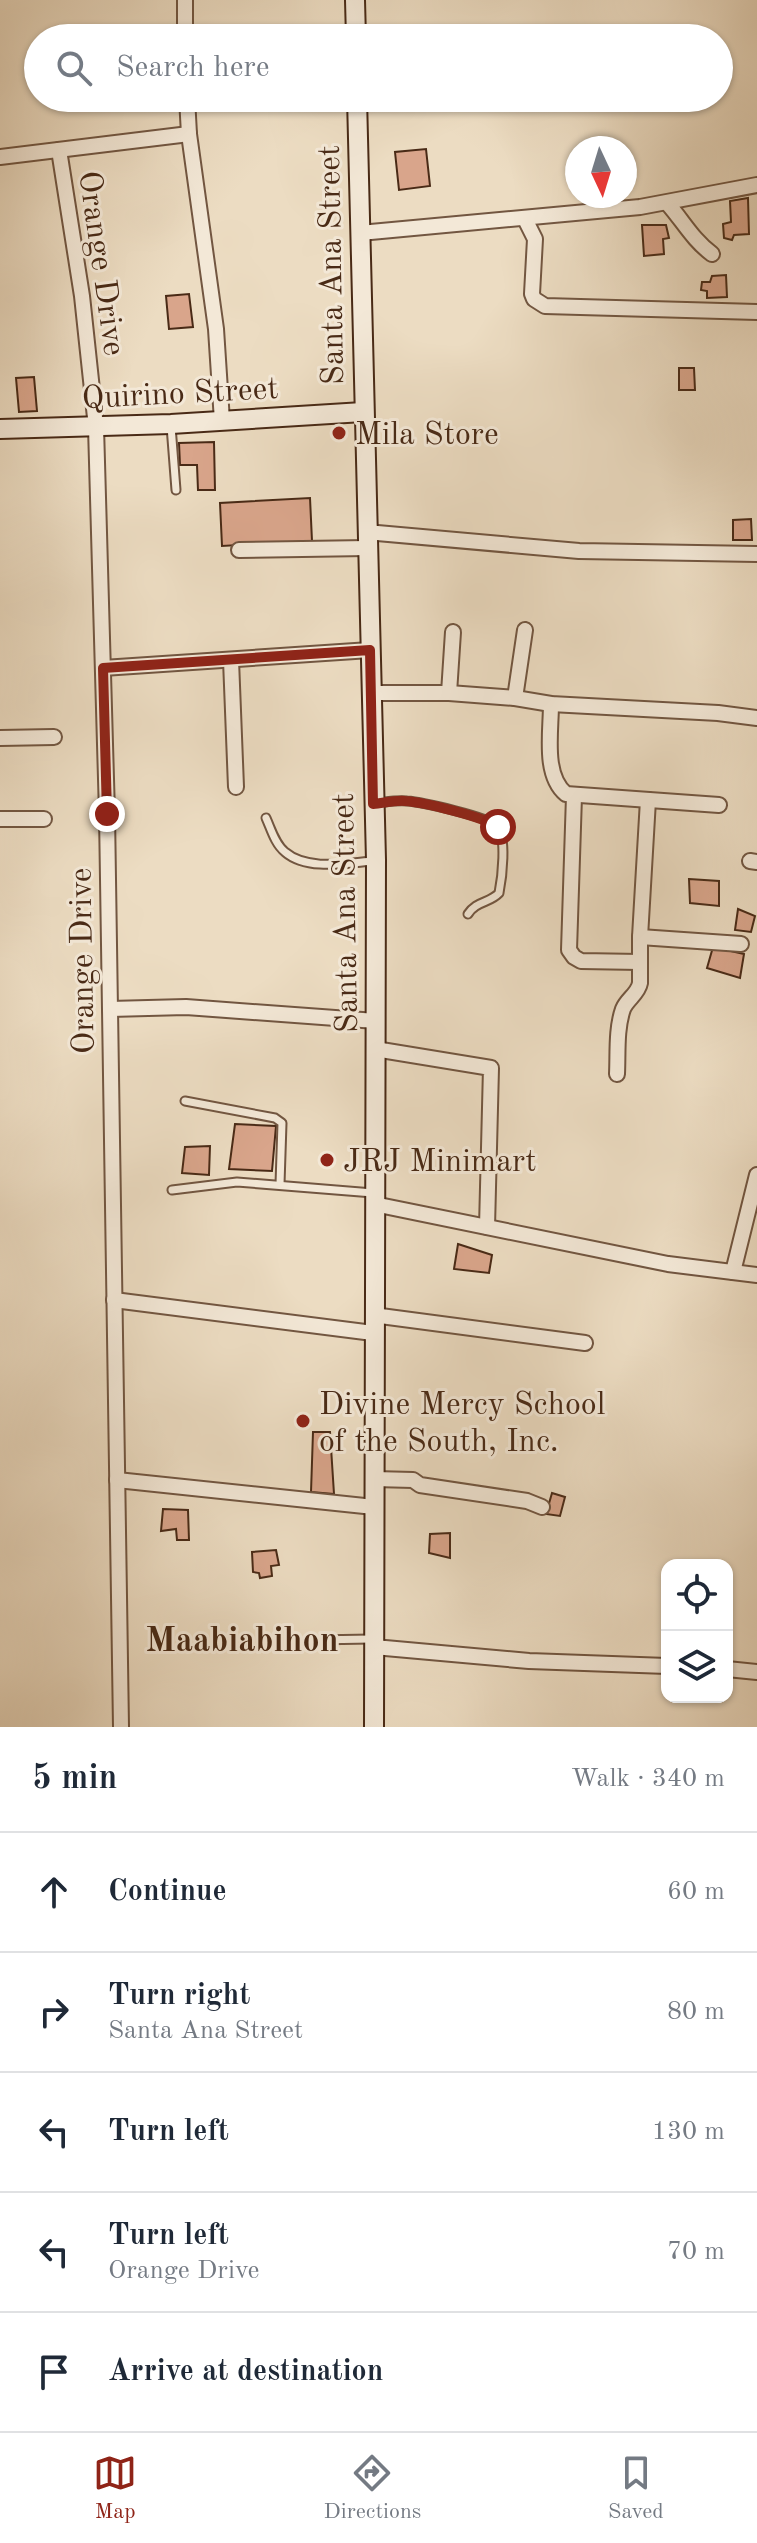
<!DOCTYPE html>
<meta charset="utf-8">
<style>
body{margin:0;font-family:"Old Standard TT",serif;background:#f6f6f7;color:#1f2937}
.controls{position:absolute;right:24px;bottom:24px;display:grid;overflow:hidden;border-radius:16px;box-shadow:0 2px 6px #0004}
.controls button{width:72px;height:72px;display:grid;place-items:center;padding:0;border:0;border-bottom:2px solid #e0e1e3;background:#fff;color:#1f2937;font:40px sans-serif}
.compass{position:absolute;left:565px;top:136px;width:72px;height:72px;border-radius:50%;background:#fff;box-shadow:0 2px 6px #0004;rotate:176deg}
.stop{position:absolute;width:24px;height:24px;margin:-18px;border:6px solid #8f2418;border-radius:50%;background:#fff}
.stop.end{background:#8f2418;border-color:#fff;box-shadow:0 2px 8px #0008}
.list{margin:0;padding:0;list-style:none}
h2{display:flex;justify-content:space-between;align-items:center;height:104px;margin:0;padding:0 32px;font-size:34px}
h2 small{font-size:26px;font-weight:400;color:#747a83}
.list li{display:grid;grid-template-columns:52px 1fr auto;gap:24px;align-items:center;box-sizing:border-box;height:120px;padding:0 32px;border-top:2px solid #e0e1e3}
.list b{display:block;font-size:30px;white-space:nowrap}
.list p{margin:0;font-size:26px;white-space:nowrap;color:#747a83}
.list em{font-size:26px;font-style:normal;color:#747a83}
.icon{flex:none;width:44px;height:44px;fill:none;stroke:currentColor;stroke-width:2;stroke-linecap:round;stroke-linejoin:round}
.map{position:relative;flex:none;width:757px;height:1727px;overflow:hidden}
.search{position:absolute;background:#fff;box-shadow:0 2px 6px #0004;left:24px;right:24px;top:24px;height:88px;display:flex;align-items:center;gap:20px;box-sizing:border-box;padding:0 28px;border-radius:44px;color:#747a83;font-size:30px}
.sheet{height:704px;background:#fff}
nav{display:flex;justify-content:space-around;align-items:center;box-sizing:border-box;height:112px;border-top:2px solid #e0e1e3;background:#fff;font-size:22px;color:#747a83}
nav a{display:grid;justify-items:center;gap:4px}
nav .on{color:#8f2418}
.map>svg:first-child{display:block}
</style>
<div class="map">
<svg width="757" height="1727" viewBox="0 0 757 1727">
<rect width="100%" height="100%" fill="#ecdcc2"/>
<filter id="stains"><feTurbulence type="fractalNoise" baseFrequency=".0025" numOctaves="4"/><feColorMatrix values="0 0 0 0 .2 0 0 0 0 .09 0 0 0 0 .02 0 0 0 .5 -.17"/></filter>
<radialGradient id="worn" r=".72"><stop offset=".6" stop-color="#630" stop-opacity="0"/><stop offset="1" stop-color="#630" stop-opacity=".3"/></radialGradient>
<g fill="#d9a58b" stroke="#492a16" stroke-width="2">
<path d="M 426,149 L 430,186 L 399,190 L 395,152 Z"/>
<path d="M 748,198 L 749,234 L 734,235 L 732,240 L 724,238 L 723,224 L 731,222 L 730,201 Z"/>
<path d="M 642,225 L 666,225 L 669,238 L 663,239 L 664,254 L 644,256 Z"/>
<path d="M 726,275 L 727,297 L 707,298 L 707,291 L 701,290 L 702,282 L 710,282 L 712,276 Z"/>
<path d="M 189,294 L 193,327 L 169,329 L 166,296 Z"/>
<path d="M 679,368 L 694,368 L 695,390 L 679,390 Z"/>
<path d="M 34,377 L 37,411 L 19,412 L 16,378 Z"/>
<path d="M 214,442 L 215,490 L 198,490 L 197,465 L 180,465 L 179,443 Z"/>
<path d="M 310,498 L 312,541 L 222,546 L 220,503 Z"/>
<path d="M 751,519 L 752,540 L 733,540 L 733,520 Z"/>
<path d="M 689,879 L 719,881 L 719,906 L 690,903 Z"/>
<path d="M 738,909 L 755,916 L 751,932 L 735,930 Z"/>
<path d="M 713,947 L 744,954 L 740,978 L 707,968 Z"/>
<path d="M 235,1124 L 276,1126 L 272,1171 L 229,1169 Z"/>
<path d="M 210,1146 L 209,1175 L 182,1173 L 185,1147 Z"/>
<path d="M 458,1244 L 492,1255 L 489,1273 L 454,1269 Z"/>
<path d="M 313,1432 L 330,1432 L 334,1494 L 311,1492 Z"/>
<path d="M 552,1493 L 565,1497 L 560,1516 L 546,1514 Z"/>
<path d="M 163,1509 L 188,1510 L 189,1540 L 177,1540 L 176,1529 L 161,1531 Z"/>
<path d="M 450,1533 L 450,1558 L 429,1553 L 430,1534 Z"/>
<path d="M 276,1550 L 279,1565 L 271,1566 L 272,1576 L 260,1578 L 259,1573 L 253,1572 L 252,1552 Z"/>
</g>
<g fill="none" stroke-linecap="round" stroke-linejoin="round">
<defs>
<g id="lane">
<path d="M 171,426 L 176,490"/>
<path d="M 376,803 C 386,802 397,800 407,801 C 421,802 489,817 497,826 C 507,837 502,878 499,893 C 490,903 476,901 468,914"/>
<path d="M 266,818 C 271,829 275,844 285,852 C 307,871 347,863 373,861"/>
<path d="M 185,1101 L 275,1118 L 282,1123 L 280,1184"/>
<path d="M 172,1190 L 237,1182 L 373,1193"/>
<path d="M 314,1640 L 371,1639"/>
</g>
<g id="street">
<path d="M 185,38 L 185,0"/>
<path d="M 187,98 L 189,134 L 216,329 L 222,421"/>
<path d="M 59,150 L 82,296 L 96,427 L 107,814 L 121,1727"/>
<path d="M 0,157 L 189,134"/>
<path d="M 668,204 C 683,221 693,240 712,254"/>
<path d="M 525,219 L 535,239 L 532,294 L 534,299 L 545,306 L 757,312"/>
<path d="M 360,233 L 640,207 L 757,185"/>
<path d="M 366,532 L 579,551 L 757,554"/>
<path d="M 239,550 L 367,548"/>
<path d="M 231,660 L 236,787"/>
<path d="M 103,668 L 370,650"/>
<path d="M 371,693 L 449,693 L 515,698 L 551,704 L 718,713 L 757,718"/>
<path d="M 449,693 L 453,632"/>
<path d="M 515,698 L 525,630"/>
<path d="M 551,704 C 551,732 543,775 566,794 L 719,805"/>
<path d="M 0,738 L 54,737"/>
<path d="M 574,796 L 569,950 L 574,957 L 581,961 L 640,962"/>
<path d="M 0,819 L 44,819"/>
<path d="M 750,861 L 757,862"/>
<path d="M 640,937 L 741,944"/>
<path d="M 110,1009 L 186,1007 L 376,1021"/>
<path d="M 375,1049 L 491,1068 L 487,1227"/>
<path d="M 617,1074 C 618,1053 616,1029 623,1009 C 627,999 638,994 640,983 L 640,937 L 648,800"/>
<path d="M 374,1204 L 668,1264 L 757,1275"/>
<path d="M 733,1272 L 757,1175"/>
<path d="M 114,1300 L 373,1333"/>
<path d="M 373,1315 L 585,1343"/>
<path d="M 374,1479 L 413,1480 L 420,1485 L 527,1501 L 542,1507"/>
<path d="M 117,1480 L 374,1507"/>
<path d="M 374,1647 L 529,1661 L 667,1666"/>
<path d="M 727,1669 L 757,1672"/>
</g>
<g id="secondary">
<path d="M 355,0 L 356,38"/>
<path d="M 357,98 L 376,860 L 374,1727"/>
<path d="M 0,429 L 171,424 L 363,412"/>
</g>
</defs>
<use href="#lane" stroke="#725641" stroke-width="11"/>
<use href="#street" stroke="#725641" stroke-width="18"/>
<use href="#secondary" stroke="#492a16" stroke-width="22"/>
<use href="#lane" stroke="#f3e8d7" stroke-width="7"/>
<use href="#street" stroke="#f3e8d7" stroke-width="14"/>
<use href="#secondary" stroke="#f3e8d7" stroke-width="18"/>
</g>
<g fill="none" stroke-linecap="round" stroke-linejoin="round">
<path stroke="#8f2418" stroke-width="10" d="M 107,814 L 103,668 L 370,650 L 373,804 C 384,803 395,800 405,801 C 423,802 484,817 498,827"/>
</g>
<g fill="#8f2418" stroke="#f3e8d7" stroke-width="3">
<circle cx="339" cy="433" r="8"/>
<circle cx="327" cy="1160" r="8"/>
<circle cx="303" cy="1421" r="8"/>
</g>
<g text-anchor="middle" stroke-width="6" stroke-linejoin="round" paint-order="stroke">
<g font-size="32" fill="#492a16" stroke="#f3e8d7">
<text transform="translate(103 263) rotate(82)" y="11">Orange Drive</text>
<text transform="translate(330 265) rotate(-91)" y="11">Santa Ana Street</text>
<text transform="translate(180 392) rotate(-3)" y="11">Quirino Street</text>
<text transform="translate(344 913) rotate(-91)" y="11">Santa Ana Street</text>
<text transform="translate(81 961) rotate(-91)" y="11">Orange Drive</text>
</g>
<g font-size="32" fill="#492a16" stroke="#f3e8d7" text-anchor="start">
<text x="355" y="444">Mila Store</text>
<text x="343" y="1171">JRJ Minimart</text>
<text x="319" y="1414">Divine Mercy School<tspan x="319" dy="37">of the South, Inc.</tspan></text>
</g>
<g font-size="34" font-weight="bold" fill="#492a16" stroke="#f3e8d7">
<text x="242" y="1651">Maabiabihon</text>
</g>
</g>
<rect width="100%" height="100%" filter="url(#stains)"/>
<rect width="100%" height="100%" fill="url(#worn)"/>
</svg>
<div class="controls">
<button><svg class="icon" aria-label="locate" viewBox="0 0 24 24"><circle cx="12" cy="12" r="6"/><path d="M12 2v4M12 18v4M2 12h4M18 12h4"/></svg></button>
<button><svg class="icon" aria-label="layers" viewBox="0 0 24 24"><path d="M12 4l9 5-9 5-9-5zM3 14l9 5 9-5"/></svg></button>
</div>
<svg class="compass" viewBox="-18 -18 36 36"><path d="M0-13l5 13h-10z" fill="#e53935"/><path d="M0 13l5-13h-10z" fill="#747a83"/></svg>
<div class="stop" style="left:498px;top:827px"></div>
<div class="stop end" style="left:107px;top:814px"></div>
<div class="search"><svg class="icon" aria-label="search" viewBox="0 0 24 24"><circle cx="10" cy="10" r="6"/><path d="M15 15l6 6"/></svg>Search here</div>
</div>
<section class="sheet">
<h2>5 min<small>Walk · 340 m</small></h2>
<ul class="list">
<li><svg class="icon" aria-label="ahead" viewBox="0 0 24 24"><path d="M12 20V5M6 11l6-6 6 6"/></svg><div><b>Continue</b></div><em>60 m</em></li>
<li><svg class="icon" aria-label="right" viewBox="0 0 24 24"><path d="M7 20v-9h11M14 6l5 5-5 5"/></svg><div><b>Turn right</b><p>Santa Ana Street</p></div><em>80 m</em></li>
<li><svg class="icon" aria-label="left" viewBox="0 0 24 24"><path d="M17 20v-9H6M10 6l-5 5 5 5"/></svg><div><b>Turn left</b></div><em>130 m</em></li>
<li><svg class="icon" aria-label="left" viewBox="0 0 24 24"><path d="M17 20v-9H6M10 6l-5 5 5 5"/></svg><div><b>Turn left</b><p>Orange Drive</p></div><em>70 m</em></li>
<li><svg class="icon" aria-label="arrive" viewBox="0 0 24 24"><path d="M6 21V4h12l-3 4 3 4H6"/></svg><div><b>Arrive at destination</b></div></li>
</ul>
</section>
<nav>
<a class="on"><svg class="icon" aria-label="map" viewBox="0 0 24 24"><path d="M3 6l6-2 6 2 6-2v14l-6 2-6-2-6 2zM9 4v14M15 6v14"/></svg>Map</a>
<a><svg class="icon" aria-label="directions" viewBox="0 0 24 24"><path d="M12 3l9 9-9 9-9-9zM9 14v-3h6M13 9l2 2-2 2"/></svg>Directions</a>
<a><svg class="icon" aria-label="saved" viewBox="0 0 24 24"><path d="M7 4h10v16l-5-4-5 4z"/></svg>Saved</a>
</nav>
